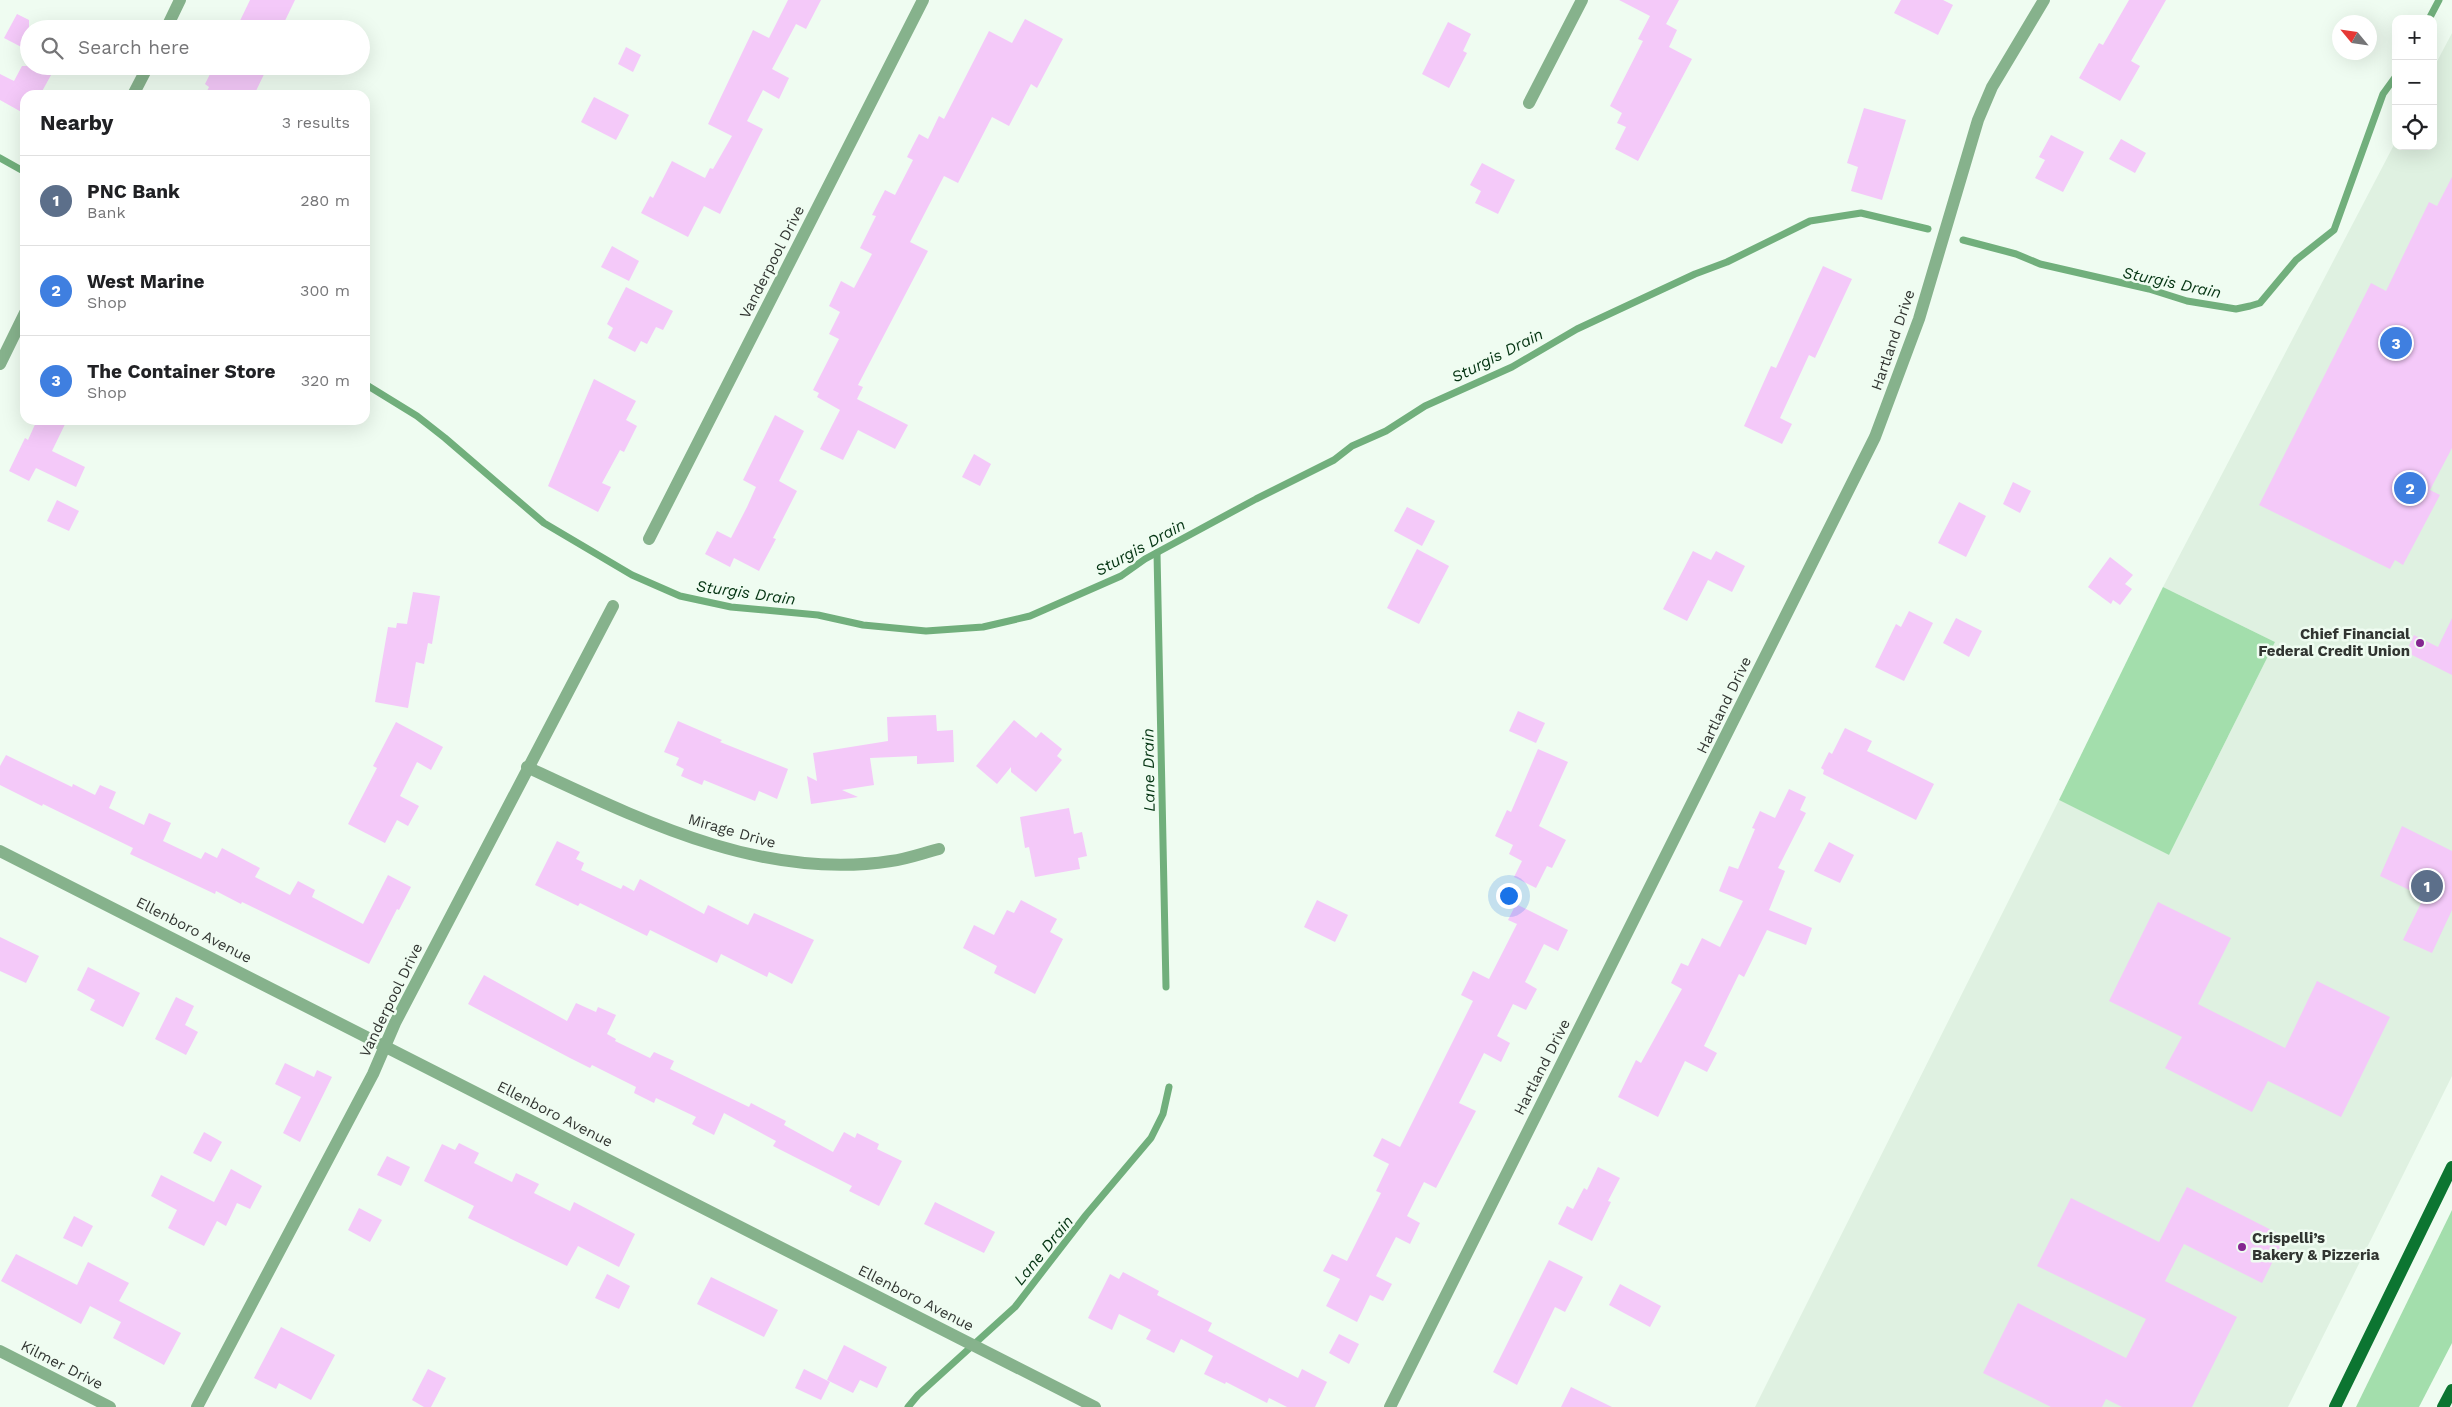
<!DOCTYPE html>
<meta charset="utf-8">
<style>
body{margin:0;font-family:"Work Sans",sans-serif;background:#f6f6f6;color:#202124}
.controls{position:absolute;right:15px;top:15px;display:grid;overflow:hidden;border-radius:10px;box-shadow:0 5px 20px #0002}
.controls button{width:45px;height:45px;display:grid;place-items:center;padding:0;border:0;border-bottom:1px solid #e0e0e0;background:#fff;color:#202124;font:25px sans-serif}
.compass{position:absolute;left:2332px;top:15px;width:45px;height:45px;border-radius:50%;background:#fff;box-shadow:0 5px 20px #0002;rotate:299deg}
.you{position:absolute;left:1508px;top:895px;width:18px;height:18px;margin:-12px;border:4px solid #fff;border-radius:50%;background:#1a73e8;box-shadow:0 0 0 8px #1a73e833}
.badge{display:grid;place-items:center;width:32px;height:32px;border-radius:50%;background:#842590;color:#fff;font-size:16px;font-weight:700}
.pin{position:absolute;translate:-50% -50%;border:2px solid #fff;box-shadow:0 1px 5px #0006}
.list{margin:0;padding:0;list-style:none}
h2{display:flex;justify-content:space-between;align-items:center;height:65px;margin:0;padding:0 20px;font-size:21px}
h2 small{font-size:16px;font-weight:400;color:#757577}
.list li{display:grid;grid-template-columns:32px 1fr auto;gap:15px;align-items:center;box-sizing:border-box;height:90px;padding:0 20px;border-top:1px solid #e0e0e0}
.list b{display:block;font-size:19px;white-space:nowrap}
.list p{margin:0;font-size:16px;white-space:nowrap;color:#757577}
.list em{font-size:16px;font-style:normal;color:#757577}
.icon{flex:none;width:28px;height:28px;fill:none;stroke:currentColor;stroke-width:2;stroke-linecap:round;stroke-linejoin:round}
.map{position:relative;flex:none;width:2452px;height:1407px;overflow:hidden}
.search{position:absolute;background:#fff;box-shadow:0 5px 20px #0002;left:20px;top:20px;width:350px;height:55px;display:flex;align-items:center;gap:12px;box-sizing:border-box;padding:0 18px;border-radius:28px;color:#757577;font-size:19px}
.panel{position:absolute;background:#fff;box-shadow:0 5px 20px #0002;left:20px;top:90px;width:350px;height:335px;border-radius:15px}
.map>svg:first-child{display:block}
</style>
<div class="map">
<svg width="2452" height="1407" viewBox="0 0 2452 1407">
<rect width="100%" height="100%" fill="#effcf1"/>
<path fill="#dff1e1" d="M 2452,33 L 2452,1076 L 2288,1407 L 1755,1407 L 2059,800 L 2169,855 L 2275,642 L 2163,587 L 2396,141 L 2396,146 L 2433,146 L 2433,69 Z"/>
<g fill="#a3deac">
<path d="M 2163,587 L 2275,642 L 2169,855 L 2059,800 Z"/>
<path d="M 2452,1210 L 2452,1343 L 2419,1407 L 2356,1407 Z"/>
</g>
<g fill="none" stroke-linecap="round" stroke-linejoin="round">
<g stroke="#71af7c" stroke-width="7">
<path d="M 2429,19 L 2439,0"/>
<path d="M 0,158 L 25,172"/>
<path d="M 1963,240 L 2016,254 L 2040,264 L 2149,289 L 2187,301 L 2236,309 L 2250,306 L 2260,303 L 2296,260 L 2334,230 L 2383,94 L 2396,76"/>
<path d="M 365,384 L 417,416 L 445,438 L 544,523 L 632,575 L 680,596 L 731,607 L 818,615 L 863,625 L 926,631 L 983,627 L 1030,616 L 1121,576 L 1145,559 L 1256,499 L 1334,460 L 1352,446 L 1386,431 L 1425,406 L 1512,367 L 1577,329 L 1695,274 L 1727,262 L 1810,221 L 1861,213 L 1928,229"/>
<path d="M 1157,553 L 1166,987"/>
<path d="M 908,1407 L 918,1395 L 1015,1307 L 1086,1215 L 1151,1138 L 1163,1114 L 1169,1087"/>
</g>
</g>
<g fill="#f4c9f9">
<path d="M 250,0 L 295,0 L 281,29 L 236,29 Z"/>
<path d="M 788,0 L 821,0 L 806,29 L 796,24 L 772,69 L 789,78 L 779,99 L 763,90 L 747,121 L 763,129 L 720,214 L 704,206 L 688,237 L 641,213 L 650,196 L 653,198 L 672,161 L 705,178 L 710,168 L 713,169 L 732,136 L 708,124 L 753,30 L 769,38 Z"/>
<path d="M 1619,0 L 1679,0 L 1666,24 L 1677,30 L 1669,47 L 1692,59 L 1638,161 L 1615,149 L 1626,127 L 1617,123 L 1622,113 L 1610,106 L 1643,41 L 1638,39 L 1650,16 Z"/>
<path d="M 1901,0 L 1943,0 L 1953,5 L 1938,35 L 1894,13 Z"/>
<path d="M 2129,0 L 2166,0 L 2131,61 L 2140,66 L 2120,101 L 2079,78 L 2099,43 L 2103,45 Z"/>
<path d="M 17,14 L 29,20 L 29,51 L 4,38 Z"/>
<path d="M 1025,19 L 1063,39 L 1037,88 L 1031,84 L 1009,126 L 992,117 L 958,183 L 944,176 L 910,242 L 928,251 L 858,385 L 863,387 L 857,399 L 908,425 L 895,449 L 858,430 L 843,460 L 820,449 L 840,410 L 817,397 L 819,393 L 813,390 L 839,339 L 829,334 L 840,312 L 829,306 L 841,281 L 854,288 L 872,254 L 860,248 L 876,216 L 872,215 L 885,190 L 895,195 L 913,160 L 907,157 L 919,134 L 928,139 L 939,116 L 944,119 L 989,31 L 1012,43 Z"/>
<path d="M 1448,22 L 1471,34 L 1463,51 L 1467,53 L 1449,88 L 1422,74 Z"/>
<path d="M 626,47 L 641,55 L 633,72 L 618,64 Z"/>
<path d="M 22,66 L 56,66 L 40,95 L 25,95 L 25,114 L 0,100 L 0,74 L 14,81 Z"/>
<path d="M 214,66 L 268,66 L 254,95 L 205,95 L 209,87 L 205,84 Z"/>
<path d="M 594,97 L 629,115 L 616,140 L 581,122 Z"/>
<path d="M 1864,108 L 1906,120 L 1882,200 L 1851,191 L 1858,167 L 1847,163 Z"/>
<path d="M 2051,135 L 2084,152 L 2063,192 L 2035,178 L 2045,160 L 2039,157 Z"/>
<path d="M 2121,139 L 2146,153 L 2135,173 L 2109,159 Z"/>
<path d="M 1482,163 L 1515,180 L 1498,214 L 1475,203 L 1481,191 L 1470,185 Z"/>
<path d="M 2452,177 L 2452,448 L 2430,490 L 2440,495 L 2403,565 L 2395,560 L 2390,569 L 2259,505 L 2371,283 L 2386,291 L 2429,202 L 2437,206 Z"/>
<path d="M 612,246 L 639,261 L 629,281 L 601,267 Z"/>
<path d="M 1823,266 L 1852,279 L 1815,358 L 1809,355 L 1780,418 L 1792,424 L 1782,444 L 1744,426 L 1771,366 L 1776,368 Z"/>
<path d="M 626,287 L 673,311 L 663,330 L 656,327 L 647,344 L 641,341 L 635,352 L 608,338 L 613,328 L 607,324 Z"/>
<path d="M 594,379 L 636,401 L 626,420 L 637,426 L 624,452 L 620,450 L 602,483 L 611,487 L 598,512 L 548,486 Z"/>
<path d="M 775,415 L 804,431 L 779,481 L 797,491 L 773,538 L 776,539 L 759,571 L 734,558 L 730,567 L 705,554 L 717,531 L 731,538 L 747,507 L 756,487 L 743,480 Z"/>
<path d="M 37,420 L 67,420 L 52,451 L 85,467 L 76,487 L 36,468 L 29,481 L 9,471 L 25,438 L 28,440 Z"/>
<path d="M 974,454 L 991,464 L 980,486 L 962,477 Z"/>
<path d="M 2013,482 L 2031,491 L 2020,513 L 2003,504 Z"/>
<path d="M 57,500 L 79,511 L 69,531 L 47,521 Z"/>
<path d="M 1959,502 L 1986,516 L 1966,557 L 1938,543 Z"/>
<path d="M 1407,507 L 1435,521 L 1422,546 L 1394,531 Z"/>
<path d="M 1417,549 L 1449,566 L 1419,624 L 1387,608 Z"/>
<path d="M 1693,551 L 1711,560 L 1716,551 L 1745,566 L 1732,592 L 1708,580 L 1687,621 L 1663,609 Z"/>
<path d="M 2110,557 L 2133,575 L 2125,584 L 2132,589 L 2120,605 L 2113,600 L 2111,604 L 2088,587 Z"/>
<path d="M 413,592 L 440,596 L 432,644 L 428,643 L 424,664 L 416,662 L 408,708 L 375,702 L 388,627 L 396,628 L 397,623 L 407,624 Z"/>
<path d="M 1909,611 L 1933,623 L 1904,681 L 1875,667 L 1896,624 L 1901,627 Z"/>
<path d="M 1956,618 L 1982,631 L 1969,657 L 1943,643 Z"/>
<path d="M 2452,618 L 2452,675 L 2406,652 L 2414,635 L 2438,647 Z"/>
<path d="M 1518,711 L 1545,723 L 1536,743 L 1509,731 Z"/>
<path d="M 936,715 L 937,731 L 953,730 L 954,762 L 917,764 L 917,756 L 870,758 L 874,785 L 842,790 L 858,797 L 811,804 L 807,776 L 817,781 L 813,753 L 888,741 L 887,717 Z"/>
<path d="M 1014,720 L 1036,738 L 1041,732 L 1062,749 L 1057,756 L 1062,760 L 1036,792 L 1011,772 L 1011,767 L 997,784 L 976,766 Z"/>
<path d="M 678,721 L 722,740 L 720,742 L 788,769 L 777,799 L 759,791 L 755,801 L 704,780 L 702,785 L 681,776 L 684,769 L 676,765 L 679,758 L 664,752 Z"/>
<path d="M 396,722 L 443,747 L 431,770 L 417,762 L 400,796 L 419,806 L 408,826 L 397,820 L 385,843 L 348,824 L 377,768 L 373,766 Z"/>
<path d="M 1845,728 L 1872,741 L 1867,751 L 1934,784 L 1916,820 L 1823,774 L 1824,770 L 1821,768 L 1829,752 L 1832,754 Z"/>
<path d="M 1538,749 L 1568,762 L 1539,826 L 1566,840 L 1552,868 L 1547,866 L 1536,888 L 1514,877 L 1522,861 L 1509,854 L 1513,845 L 1495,836 L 1507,810 L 1511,812 Z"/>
<path d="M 6,755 L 72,787 L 73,784 L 95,795 L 100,785 L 116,792 L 109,808 L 144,825 L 149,813 L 171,823 L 163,841 L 201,859 L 205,852 L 217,858 L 222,848 L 260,868 L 255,877 L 290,895 L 298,881 L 315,890 L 312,897 L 363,924 L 388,875 L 411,887 L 399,910 L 397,909 L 369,964 L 242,902 L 241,904 L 216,891 L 215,894 L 130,854 L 133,848 L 43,804 L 42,806 L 0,785 L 0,766 Z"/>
<path d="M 1789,789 L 1806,797 L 1800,810 L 1806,813 L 1778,868 L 1785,871 L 1769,910 L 1812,928 L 1806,945 L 1767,930 L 1744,977 L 1739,974 L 1704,1046 L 1717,1053 L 1707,1072 L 1685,1061 L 1658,1117 L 1618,1097 L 1636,1060 L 1641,1063 L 1682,989 L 1671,983 L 1681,963 L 1688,966 L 1702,938 L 1720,947 L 1743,901 L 1719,891 L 1729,866 L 1738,869 L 1755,829 L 1752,828 L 1760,811 L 1775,818 Z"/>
<path d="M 1069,808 L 1074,834 L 1082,832 L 1087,856 L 1078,858 L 1080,869 L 1035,877 L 1029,847 L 1025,848 L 1020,817 Z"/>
<path d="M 2402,826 L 2452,851 L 2452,910 L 2432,953 L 2403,940 L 2424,897 L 2380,876 Z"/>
<path d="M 557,841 L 580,852 L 576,859 L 584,863 L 581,870 L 621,889 L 623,885 L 634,891 L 640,879 L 704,914 L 708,905 L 748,925 L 754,913 L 814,940 L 792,984 L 769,972 L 767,977 L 721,954 L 717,963 L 650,930 L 647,936 L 580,903 L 578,906 L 535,885 Z"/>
<path d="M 1829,842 L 1854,855 L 1840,883 L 1814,871 Z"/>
<path d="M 1021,900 L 1057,919 L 1050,932 L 1063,939 L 1035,994 L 994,973 L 997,966 L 963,948 L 974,925 L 994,935 L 1007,910 L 1014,913 Z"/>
<path d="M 1317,900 L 1348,915 L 1335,942 L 1304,927 Z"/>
<path d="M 2158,902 L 2231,938 L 2198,1004 L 2285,1048 L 2317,981 L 2390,1017 L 2341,1117 L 2268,1081 L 2252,1112 L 2165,1068 L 2182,1037 L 2109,1001 Z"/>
<path d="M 1516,904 L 1568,930 L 1558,951 L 1544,944 L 1525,982 L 1537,989 L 1526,1010 L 1513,1004 L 1497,1036 L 1510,1043 L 1501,1062 L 1484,1053 L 1459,1103 L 1476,1111 L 1436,1188 L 1424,1182 L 1407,1216 L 1420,1223 L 1410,1244 L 1396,1237 L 1376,1276 L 1392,1284 L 1383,1301 L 1370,1295 L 1357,1322 L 1326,1306 L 1340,1279 L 1323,1271 L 1332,1254 L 1347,1261 L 1381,1193 L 1376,1191 L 1389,1164 L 1373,1156 L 1382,1138 L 1400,1147 L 1473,1001 L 1461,995 L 1473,971 L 1489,979 L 1517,924 L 1508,920 Z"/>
<path d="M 0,937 L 39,956 L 26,983 L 0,971 Z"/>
<path d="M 88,967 L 140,993 L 123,1027 L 90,1010 L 95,1000 L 77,990 Z"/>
<path d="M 484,975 L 567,1021 L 576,1003 L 596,1012 L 598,1007 L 616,1015 L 607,1034 L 616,1039 L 615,1041 L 650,1058 L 654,1052 L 674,1061 L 670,1069 L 749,1107 L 751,1103 L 786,1121 L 784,1125 L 833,1152 L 844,1132 L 855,1138 L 857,1133 L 879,1144 L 877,1149 L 902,1161 L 879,1206 L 849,1191 L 852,1186 L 773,1146 L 776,1141 L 724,1113 L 714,1135 L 692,1124 L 696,1117 L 656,1098 L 654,1103 L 634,1093 L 636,1087 L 592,1065 L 590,1068 L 570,1058 L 468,1004 Z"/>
<path d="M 176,997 L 194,1006 L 185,1025 L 198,1032 L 186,1055 L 155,1039 Z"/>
<path d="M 285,1063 L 314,1077 L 317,1070 L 332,1077 L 300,1142 L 283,1133 L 301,1097 L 275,1084 Z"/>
<path d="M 204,1132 L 222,1142 L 211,1162 L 193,1153 Z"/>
<path d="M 459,1143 L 479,1153 L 474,1163 L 512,1182 L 516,1173 L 539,1184 L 534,1193 L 570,1211 L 574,1202 L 635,1234 L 619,1267 L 578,1246 L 567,1266 L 468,1218 L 474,1206 L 424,1181 L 442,1144 L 455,1150 Z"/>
<path d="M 387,1156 L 410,1167 L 401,1186 L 377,1175 Z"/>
<path d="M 1598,1167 L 1620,1178 L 1608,1201 L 1611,1202 L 1592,1241 L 1558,1224 L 1567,1206 L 1573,1209 L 1584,1188 L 1587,1190 Z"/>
<path d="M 231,1169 L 262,1186 L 250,1209 L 237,1203 L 226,1226 L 217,1221 L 204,1246 L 168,1228 L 177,1210 L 151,1196 L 161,1175 L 214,1202 Z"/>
<path d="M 2187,1187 L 2285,1237 L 2262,1283 L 2184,1244 L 2165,1281 L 2237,1317 L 2192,1407 L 2122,1407 L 2106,1399 L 2102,1407 L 2051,1407 L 1983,1373 L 2018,1303 L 2126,1358 L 2146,1319 L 2037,1266 L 2071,1198 L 2159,1242 Z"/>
<path d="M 935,1202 L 995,1232 L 984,1253 L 924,1224 Z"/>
<path d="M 359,1208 L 382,1220 L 370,1242 L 348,1230 Z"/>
<path d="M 74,1216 L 93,1226 L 82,1247 L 63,1238 Z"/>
<path d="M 16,1254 L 77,1285 L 88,1262 L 129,1283 L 119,1301 L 181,1333 L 164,1365 L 113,1338 L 121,1322 L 90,1306 L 81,1324 L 1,1281 Z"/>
<path d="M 1549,1260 L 1583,1277 L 1565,1312 L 1555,1307 L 1517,1385 L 1493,1372 Z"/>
<path d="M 1123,1272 L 1159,1291 L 1157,1295 L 1212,1323 L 1208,1331 L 1298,1378 L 1302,1369 L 1327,1382 L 1315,1407 L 1287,1407 L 1269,1398 L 1267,1403 L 1226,1382 L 1225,1384 L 1204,1374 L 1213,1356 L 1181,1339 L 1174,1353 L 1146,1339 L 1151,1330 L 1119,1314 L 1112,1330 L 1088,1318 L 1110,1274 L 1119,1279 Z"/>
<path d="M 607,1274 L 630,1286 L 619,1309 L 595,1298 Z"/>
<path d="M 711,1277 L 778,1310 L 764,1337 L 697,1304 Z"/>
<path d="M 1620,1284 L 1661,1306 L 1650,1327 L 1609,1305 Z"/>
<path d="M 281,1327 L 335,1355 L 311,1400 L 279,1383 L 276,1389 L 254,1378 Z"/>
<path d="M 1339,1334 L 1359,1344 L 1349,1364 L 1329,1353 Z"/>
<path d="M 844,1345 L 887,1367 L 877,1388 L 860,1380 L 853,1393 L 827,1380 Z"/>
<path d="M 428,1369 L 446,1378 L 431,1407 L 424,1407 L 412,1400 Z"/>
<path d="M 804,1369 L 830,1382 L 821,1400 L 795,1388 Z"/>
<path d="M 1571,1387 L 1612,1407 L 1561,1407 Z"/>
</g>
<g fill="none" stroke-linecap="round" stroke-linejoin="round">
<g stroke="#86b28c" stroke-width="12">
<path d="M 166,29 L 180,0"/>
<path d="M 133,95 L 148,66"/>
<path d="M 1529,103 L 1582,0"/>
<path d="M 0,364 L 25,313"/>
<path d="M 649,539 L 923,0"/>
<path d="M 527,767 C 641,820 762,881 891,861 C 907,859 923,853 939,849"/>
<path d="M 0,851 L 1095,1407"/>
<path d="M 0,1351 L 110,1407"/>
<path d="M 197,1407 L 373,1074 L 395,1023 L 613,606"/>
<path d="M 1390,1407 L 1875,437 L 1919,319 L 1978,120 L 1992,87 L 2044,0"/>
</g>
<g stroke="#0c7531" stroke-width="12">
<path d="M 2335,1407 L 2452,1167"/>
<path d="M 2443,1407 L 2452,1390"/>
</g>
</g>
<g fill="#842590" stroke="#effcf1" stroke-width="2">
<circle cx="2420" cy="643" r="5"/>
<circle cx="2242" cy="1247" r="5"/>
</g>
<g text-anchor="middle" stroke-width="5" stroke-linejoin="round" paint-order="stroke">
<g font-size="15" fill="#313531" stroke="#effcf1">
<text transform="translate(772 262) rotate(-63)" y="5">Vanderpool Drive</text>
<text transform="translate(1893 340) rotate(-71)" y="5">Hartland Drive</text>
<text transform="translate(1724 705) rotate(-64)" y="5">Hartland Drive</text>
<text transform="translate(732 831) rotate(16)" y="5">Mirage Drive</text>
<text transform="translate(194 930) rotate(27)" y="5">Ellenboro Avenue</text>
<text transform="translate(391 1000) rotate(-64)" y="5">Vanderpool Drive</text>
<text transform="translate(1542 1067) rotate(-63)" y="5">Hartland Drive</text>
<text transform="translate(555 1114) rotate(27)" y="5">Ellenboro Avenue</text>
<text transform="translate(916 1298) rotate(27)" y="5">Ellenboro Avenue</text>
<text transform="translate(62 1365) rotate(27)" y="5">Kilmer Drive</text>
</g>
<g font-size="15" font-weight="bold" fill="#313531" stroke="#effcf1" text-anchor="end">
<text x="2410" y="639">Chief Financial<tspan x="2410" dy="17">Federal Credit Union</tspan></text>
<text x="2252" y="1243" text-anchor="start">Crispelli’s<tspan x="2252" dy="17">Bakery &amp; Pizzeria</tspan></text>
</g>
<g font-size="16" font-style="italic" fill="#033311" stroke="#effcf1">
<text transform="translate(2172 282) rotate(12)" y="6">Sturgis Drain</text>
<text transform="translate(1497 355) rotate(-27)" y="6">Sturgis Drain</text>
<text transform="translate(1140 547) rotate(-29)" y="6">Sturgis Drain</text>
<text transform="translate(746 592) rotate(8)" y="6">Sturgis Drain</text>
<text transform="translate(1148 770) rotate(-91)" y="6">Lane Drain</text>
<text transform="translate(1043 1250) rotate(-51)" y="6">Lane Drain</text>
</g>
</g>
</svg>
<div class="controls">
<button>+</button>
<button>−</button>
<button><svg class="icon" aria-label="locate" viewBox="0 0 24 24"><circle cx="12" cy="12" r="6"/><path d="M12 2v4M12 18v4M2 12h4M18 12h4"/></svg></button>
</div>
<svg class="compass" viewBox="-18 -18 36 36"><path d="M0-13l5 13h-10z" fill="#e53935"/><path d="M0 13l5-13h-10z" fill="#757577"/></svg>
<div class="you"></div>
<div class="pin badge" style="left:2427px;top:886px;background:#5c6f8a">1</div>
<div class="pin badge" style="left:2410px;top:488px;background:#3f7fe0">2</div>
<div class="pin badge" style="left:2396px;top:343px;background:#3f7fe0">3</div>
<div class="search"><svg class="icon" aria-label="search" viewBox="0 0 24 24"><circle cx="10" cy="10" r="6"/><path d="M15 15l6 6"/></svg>Search here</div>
<section class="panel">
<h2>Nearby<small>3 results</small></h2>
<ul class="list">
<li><span class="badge" style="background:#5c6f8a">1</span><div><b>PNC Bank</b><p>Bank</p></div><em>280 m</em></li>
<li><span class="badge" style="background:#3f7fe0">2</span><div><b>West Marine</b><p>Shop</p></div><em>300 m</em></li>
<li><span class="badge" style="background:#3f7fe0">3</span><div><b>The Container Store</b><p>Shop</p></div><em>320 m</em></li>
</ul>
</section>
</div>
